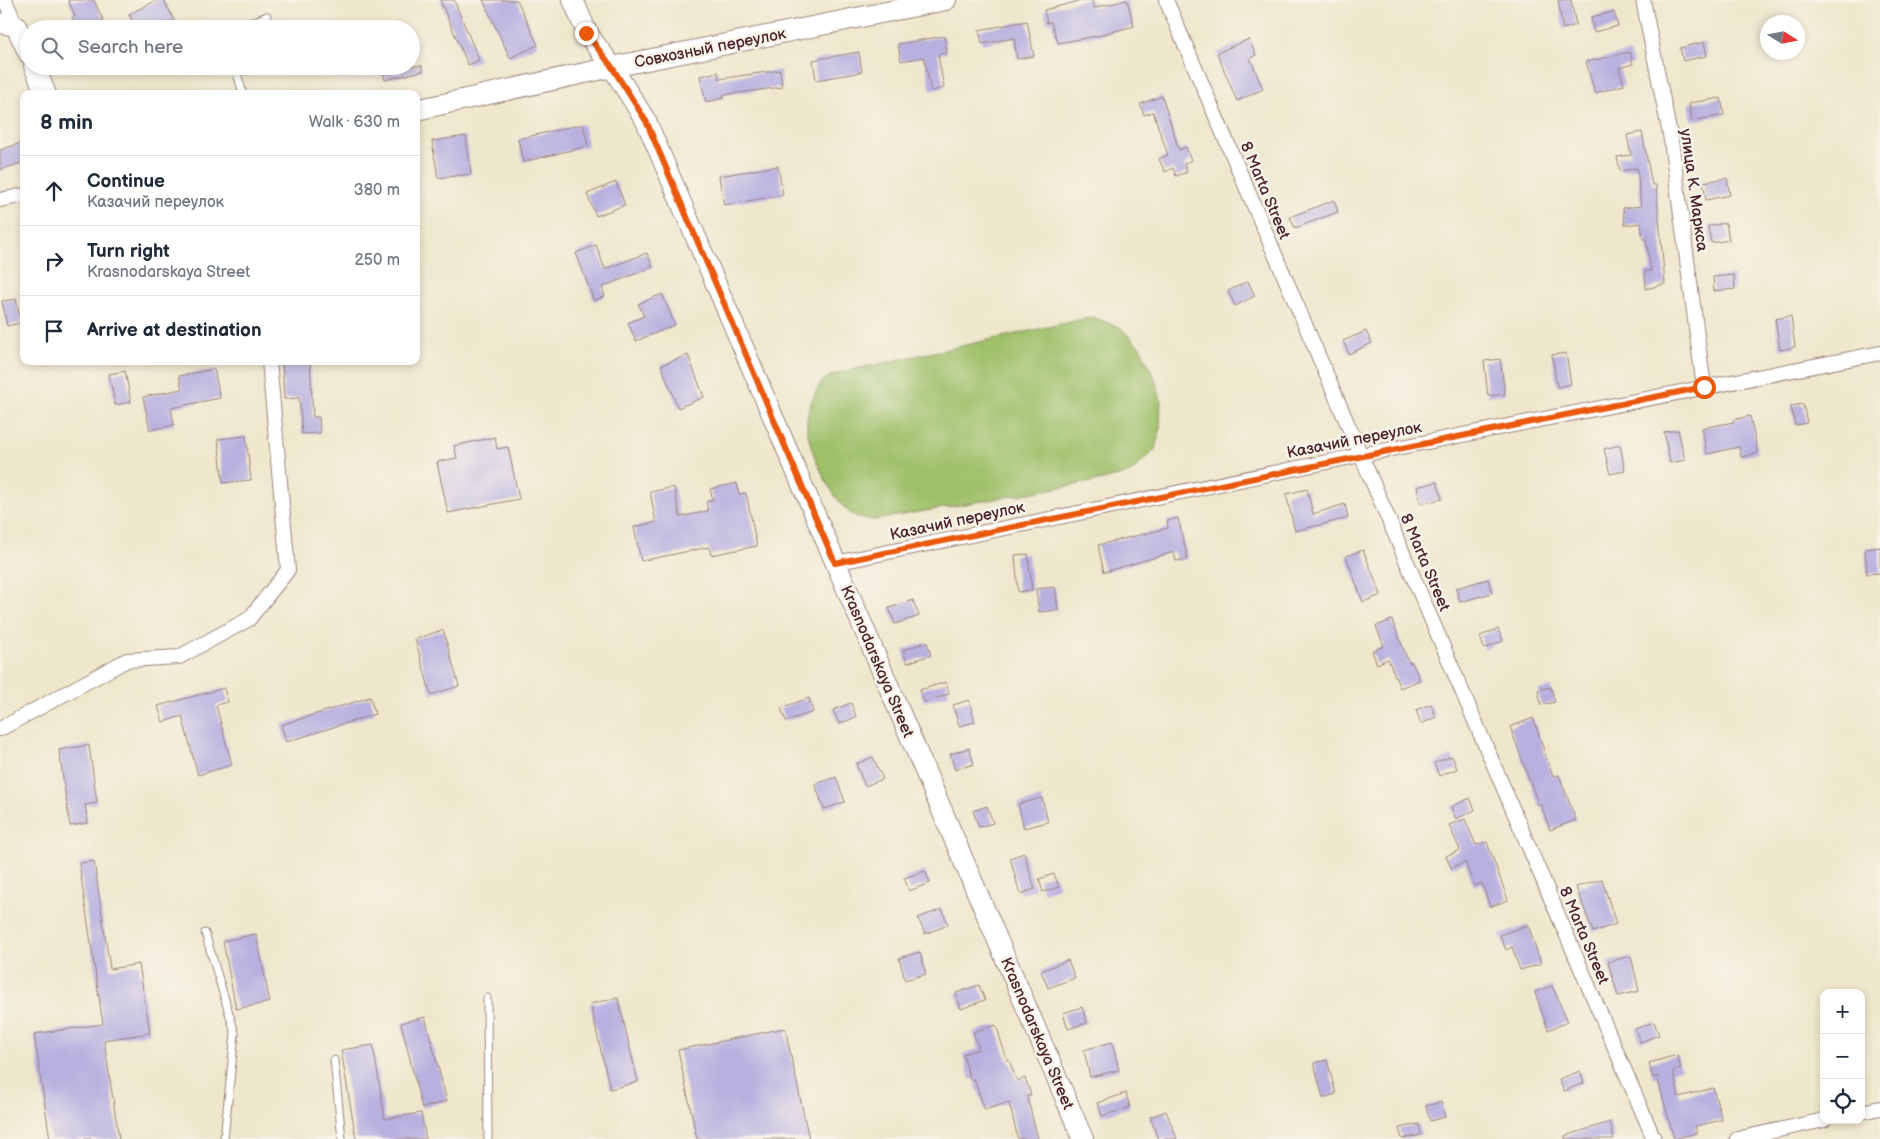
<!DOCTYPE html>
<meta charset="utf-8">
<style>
body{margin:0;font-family:"Balsamiq Sans",sans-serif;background:#f6f6f7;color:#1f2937}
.controls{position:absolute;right:15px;bottom:15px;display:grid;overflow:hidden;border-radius:10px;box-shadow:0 2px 8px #0003}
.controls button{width:45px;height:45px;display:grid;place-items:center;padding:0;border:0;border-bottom:1px solid #e0e1e3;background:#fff;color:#1f2937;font:25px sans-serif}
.compass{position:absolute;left:1760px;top:15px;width:45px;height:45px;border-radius:50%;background:#fff;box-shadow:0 2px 8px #0003;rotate:101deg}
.stop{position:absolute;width:15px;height:15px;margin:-11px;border:4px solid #ea580c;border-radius:50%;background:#fff}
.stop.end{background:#ea580c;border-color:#fff;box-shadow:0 1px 5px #0008}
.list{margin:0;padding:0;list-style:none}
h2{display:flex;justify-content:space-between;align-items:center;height:65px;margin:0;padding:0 20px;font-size:21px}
h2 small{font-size:16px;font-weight:400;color:#747a83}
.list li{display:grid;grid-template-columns:32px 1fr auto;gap:15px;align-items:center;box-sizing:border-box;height:70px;padding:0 20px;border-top:1px solid #e0e1e3}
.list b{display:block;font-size:19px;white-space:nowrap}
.list p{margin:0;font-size:16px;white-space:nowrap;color:#747a83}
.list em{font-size:16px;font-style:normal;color:#747a83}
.icon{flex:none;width:28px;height:28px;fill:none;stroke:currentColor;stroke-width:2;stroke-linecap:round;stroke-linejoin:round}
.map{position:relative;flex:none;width:1880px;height:1139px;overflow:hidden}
.search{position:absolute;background:#fff;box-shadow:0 2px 8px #0003;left:20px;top:20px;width:400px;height:55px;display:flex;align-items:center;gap:12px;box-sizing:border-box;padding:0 18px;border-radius:28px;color:#747a83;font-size:19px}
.panel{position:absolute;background:#fff;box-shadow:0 2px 8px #0003;left:20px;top:90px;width:400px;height:275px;border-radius:10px}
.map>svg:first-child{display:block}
</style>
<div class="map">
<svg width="1880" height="1139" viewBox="0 0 1880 1139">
<rect width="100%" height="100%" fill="#f7f3e8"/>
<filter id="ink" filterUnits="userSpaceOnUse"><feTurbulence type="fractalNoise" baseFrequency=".02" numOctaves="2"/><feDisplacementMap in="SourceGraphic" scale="10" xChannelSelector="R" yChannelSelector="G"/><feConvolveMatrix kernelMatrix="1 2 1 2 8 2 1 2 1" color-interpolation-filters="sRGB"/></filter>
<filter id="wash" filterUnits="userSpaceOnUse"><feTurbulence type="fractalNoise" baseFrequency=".0096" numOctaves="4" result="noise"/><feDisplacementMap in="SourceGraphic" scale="20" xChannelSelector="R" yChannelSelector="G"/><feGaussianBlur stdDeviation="1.12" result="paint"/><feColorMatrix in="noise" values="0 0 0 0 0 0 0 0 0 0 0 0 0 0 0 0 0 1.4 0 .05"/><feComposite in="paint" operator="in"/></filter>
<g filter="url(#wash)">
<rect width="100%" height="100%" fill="#efe7cc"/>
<path fill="#9fc069" stroke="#74704a" d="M 1093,317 L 1121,328 L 1140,347 L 1154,376 L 1161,400 L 1160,429 L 1155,450 L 1130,473 L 1103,480 L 874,520 C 868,519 860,518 855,516 C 834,506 805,445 807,422 C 807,412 816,386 824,380 C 828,377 834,375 838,373 Z"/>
<g id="blocks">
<g fill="#b8b1e0">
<path d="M 68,0 L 94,0 L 103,20 L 83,29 L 76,29 L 72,18 L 75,16 Z"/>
<path d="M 157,0 L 164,0 L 174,20 L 156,29 L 136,29 L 129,14 Z"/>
<path d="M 440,0 L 454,0 L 479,60 L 468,65 Z"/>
<path d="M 483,0 L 517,0 L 538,45 L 510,58 Z"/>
<path d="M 1083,0 L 1092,0 L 1094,8 L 1127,0 L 1134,26 L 1103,34 L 1103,35 L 1058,43 L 1051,22 L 1047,23 L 1044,10 Z"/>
<path d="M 1558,0 L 1571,0 L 1576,25 L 1563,29 Z"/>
<path d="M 1614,12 L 1618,26 L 1594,32 L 1591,17 Z"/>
<path d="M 1027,21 L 1034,56 L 1017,59 L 1014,38 L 982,44 L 979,30 Z"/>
<path d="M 944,36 L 947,53 L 938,54 L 944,88 L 931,91 L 924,57 L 901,61 L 898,44 Z"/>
<path d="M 1249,39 L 1256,55 L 1250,58 L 1263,89 L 1237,101 L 1217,53 Z"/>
<path d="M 1704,42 L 1707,56 L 1683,61 L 1680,48 Z"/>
<path d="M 859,52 L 862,72 L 816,80 L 813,60 Z"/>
<path d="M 1630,52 L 1633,64 L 1619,68 L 1624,85 L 1595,93 L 1586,62 Z"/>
<path d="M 381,66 L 422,66 L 423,71 L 385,80 Z"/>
<path d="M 780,70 L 782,87 L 723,95 L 724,98 L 706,102 L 700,76 L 718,72 L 719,79 Z"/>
<path d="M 1162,96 L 1179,150 L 1186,147 L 1191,160 L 1184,164 L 1187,172 L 1176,176 L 1173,168 L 1165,172 L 1159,159 L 1168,155 L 1153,112 L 1144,115 L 1140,104 Z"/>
<path d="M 1721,98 L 1724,115 L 1692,121 L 1689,103 Z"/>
<path d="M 583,124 L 588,146 L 523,162 L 518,139 Z"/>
<path d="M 1642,132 L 1652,185 L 1656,185 L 1665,284 L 1646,289 L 1645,271 L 1651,271 L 1646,239 L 1643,239 L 1641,223 L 1625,225 L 1623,208 L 1641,206 L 1637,168 L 1620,171 L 1617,157 L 1631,155 L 1627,135 Z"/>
<path d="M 466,136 L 471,174 L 438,178 L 432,141 Z"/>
<path d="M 24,142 L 24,162 L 0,170 L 0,150 Z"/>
<path d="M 778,166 L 783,195 L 724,205 L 719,176 Z"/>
<path d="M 1727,178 L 1730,195 L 1706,200 L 1703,182 Z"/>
<path d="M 616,182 L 625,205 L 596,216 L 587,194 Z"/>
<path d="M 1334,200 L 1338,212 L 1295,228 L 1290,217 Z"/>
<path d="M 1726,223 L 1729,240 L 1711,243 L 1708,226 Z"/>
<path d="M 596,245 L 605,269 L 647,253 L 653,267 L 602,287 L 605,296 L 594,301 L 576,253 Z"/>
<path d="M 1734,275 L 1735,289 L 1714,291 L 1713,277 Z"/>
<path d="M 1248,281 L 1255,296 L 1235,306 L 1228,291 Z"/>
<path d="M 662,294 L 675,325 L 636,341 L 628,323 L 644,316 L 638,304 Z"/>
<path d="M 16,299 L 21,323 L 7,326 L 2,301 Z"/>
<path d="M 1791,316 L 1795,347 L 1780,350 L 1775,319 Z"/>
<path d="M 1366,331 L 1372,343 L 1349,354 L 1343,341 Z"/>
<path d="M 1566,353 L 1571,384 L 1557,387 L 1552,355 Z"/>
<path d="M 688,355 L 704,397 L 678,408 L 661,365 Z"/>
<path d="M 1500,359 L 1505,394 L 1488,396 L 1484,361 Z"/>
<path d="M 282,361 L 310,361 L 313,417 L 319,417 L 320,433 L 302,434 L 299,398 L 284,399 Z"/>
<path d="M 214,369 L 220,398 L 171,408 L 174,425 L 150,430 L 143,397 L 182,389 L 179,376 Z"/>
<path d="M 125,371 L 131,402 L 115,405 L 109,374 Z"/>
<path d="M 1803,404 L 1807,423 L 1795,425 L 1791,406 Z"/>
<path d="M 1750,416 L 1758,453 L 1741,457 L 1739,447 L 1707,454 L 1702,428 L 1734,422 L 1733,420 Z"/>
<path d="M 1678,430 L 1685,460 L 1670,463 L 1664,432 Z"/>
<path d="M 246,436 L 251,480 L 223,483 L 218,439 Z"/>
<path d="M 495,437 L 497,449 L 508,447 L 519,499 L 448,513 L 437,462 L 457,458 L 454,446 Z"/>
<path d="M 1620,445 L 1625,471 L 1610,474 L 1604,449 Z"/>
<path d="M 1437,482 L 1442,499 L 1421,504 L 1417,487 Z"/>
<path d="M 737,483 L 739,494 L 746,493 L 757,546 L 711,555 L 709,547 L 641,561 L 634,527 L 656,522 L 650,492 L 674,487 L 680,517 L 708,511 L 706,502 L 713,500 L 710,489 Z"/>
<path d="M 1307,489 L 1313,514 L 1345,504 L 1348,518 L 1295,531 L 1286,494 Z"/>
<path d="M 1178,518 L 1188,559 L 1176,561 L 1174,552 L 1104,572 L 1098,545 L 1168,528 L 1167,521 Z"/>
<path d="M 1880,547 L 1880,573 L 1867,574 L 1865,549 Z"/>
<path d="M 1363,550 L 1381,595 L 1363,602 L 1346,556 Z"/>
<path d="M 1028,554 L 1032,590 L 1018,592 L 1015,555 Z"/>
<path d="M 1488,579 L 1492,593 L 1460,602 L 1456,588 Z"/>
<path d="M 1055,587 L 1058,610 L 1039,612 L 1036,589 Z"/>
<path d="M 913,600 L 919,616 L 895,624 L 889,608 Z"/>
<path d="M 1392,620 L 1409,663 L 1412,662 L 1420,680 L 1400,688 L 1388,659 L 1377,664 L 1372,651 L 1384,646 L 1376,626 Z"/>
<path d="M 1498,629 L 1503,641 L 1484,649 L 1480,636 Z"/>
<path d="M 443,630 L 459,686 L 431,695 L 415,639 Z"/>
<path d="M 927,642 L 931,655 L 907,663 L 903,650 Z"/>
<path d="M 946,682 L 949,694 L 924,702 L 920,690 Z"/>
<path d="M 1551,687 L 1555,702 L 1541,705 L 1538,690 Z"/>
<path d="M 224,688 L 228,702 L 216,705 L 232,765 L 198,775 L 182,716 L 163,722 L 158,706 Z"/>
<path d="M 370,697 L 375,714 L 286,742 L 281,725 Z"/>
<path d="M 809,698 L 813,712 L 786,721 L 781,708 Z"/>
<path d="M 969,700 L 975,722 L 959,726 L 953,705 Z"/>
<path d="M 851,703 L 856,717 L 839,724 L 833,710 Z"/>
<path d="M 1431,704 L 1436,717 L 1421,724 L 1416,710 Z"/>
<path d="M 1533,718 L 1553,777 L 1559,775 L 1576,820 L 1550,830 L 1541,805 L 1539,806 L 1510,727 Z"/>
<path d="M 89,745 L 97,803 L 85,805 L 88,823 L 70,826 L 59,750 Z"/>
<path d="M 969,748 L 974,764 L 955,770 L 950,754 Z"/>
<path d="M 1452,756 L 1457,769 L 1439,776 L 1434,763 Z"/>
<path d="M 873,757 L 883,779 L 865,786 L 856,764 Z"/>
<path d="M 836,777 L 845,802 L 824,809 L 815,784 Z"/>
<path d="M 1042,798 L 1048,822 L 1024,828 L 1018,804 Z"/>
<path d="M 1470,798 L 1475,810 L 1456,819 L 1451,807 Z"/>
<path d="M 987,806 L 993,823 L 979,827 L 973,811 Z"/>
<path d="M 1465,819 L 1476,845 L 1487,842 L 1508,900 L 1490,907 L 1482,883 L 1474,886 L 1465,862 L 1451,868 L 1446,856 L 1460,850 L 1449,825 Z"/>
<path d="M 1024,853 L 1035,889 L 1020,894 L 1010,858 Z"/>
<path d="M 94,861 L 110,969 L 139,964 L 150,1033 L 104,1040 L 119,1139 L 50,1139 L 34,1034 L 103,1024 L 79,863 Z"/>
<path d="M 925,871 L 930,883 L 909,891 L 904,878 Z"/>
<path d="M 1054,874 L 1059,887 L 1043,892 L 1039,879 Z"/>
<path d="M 1602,879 L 1616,924 L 1593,932 L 1576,887 Z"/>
<path d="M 942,909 L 948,925 L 925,934 L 918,918 Z"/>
<path d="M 1528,925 L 1541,964 L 1520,970 L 1512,947 L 1506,950 L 1500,935 Z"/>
<path d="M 256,934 L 270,1002 L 236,1009 L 223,941 Z"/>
<path d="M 920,952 L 926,974 L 905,980 L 899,958 Z"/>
<path d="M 1631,956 L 1639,991 L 1618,996 L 1608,962 Z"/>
<path d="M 1068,960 L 1075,978 L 1048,988 L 1041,971 Z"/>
<path d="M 979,985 L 985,1000 L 961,1009 L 956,993 Z"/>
<path d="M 1552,986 L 1568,1022 L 1548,1030 L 1535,992 Z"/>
<path d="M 618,998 L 638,1082 L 610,1089 L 590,1004 Z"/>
<path d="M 1082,1007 L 1087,1023 L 1068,1029 L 1063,1013 Z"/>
<path d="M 425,1017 L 447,1101 L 422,1108 L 401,1023 Z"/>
<path d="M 1654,1022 L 1659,1035 L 1640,1042 L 1635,1029 Z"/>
<path d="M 996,1025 L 1007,1060 L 1009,1060 L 1017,1081 L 1025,1078 L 1031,1095 L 1027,1096 L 1038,1139 L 1018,1139 L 1009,1102 L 985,1110 L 974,1079 L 970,1080 L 963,1054 L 979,1049 L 973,1032 Z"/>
<path d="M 785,1028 L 809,1139 L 697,1139 L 678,1050 Z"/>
<path d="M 1112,1042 L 1119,1070 L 1090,1077 L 1084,1050 Z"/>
<path d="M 373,1045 L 385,1119 L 421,1113 L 426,1139 L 356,1139 L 341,1050 Z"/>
<path d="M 1677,1055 L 1681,1069 L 1673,1071 L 1679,1097 L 1713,1088 L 1722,1120 L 1695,1126 L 1697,1133 L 1674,1139 L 1657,1076 L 1653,1078 L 1649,1063 Z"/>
<path d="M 1327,1060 L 1336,1094 L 1323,1098 L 1314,1063 Z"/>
<path d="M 1580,1071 L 1584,1083 L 1564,1091 L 1559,1079 Z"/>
<path d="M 1126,1093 L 1130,1107 L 1102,1116 L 1097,1103 Z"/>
<path d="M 1441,1102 L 1445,1117 L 1430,1121 L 1426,1106 Z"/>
<path d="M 1166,1111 L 1177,1139 L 1158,1139 L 1150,1117 Z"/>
<path d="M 1610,1122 L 1614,1139 L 1565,1139 L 1565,1136 Z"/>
<path d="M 1419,1124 L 1421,1135 L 1402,1139 L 1399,1128 Z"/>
</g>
</g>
</g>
<g filter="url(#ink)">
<use href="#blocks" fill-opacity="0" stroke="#9c837c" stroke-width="1"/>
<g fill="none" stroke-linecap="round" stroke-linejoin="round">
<defs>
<g id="lane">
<path d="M 236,29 L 267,16"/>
<path d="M 235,66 L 243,94"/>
<path d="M 205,933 L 235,1033 L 224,1139"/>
<path d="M 487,998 L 488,1139"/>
<path d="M 334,1060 L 342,1139"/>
</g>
<g id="street">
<path d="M 5,0 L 16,26"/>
<path d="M 1166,0 L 1654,1139"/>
<path d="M 1643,0 L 1671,140 L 1704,387"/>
<path d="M 0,200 L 24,195"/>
<path d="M 835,563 L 1361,455 L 1880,353"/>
<path d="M 0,729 L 127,660 L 179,657 L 249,619 L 288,570 L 269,361"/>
<path d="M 1861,1112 L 1880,1108"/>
<path d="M 1737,1139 L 1824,1120"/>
</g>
<g id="secondary">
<path d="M 573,0 L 587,33 L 612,67 L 646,121 L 1083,1139"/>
<path d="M 0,23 L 16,26 L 29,54"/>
<path d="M 34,66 L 46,94"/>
<path d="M 416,110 L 612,67 L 946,0"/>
</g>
</defs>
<use href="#lane" stroke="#9c837c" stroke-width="9"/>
<use href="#street" stroke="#9c837c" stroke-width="16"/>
<use href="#secondary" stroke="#9c837c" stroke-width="22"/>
<use href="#lane" stroke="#fff" stroke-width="7"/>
<use href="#street" stroke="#fff" stroke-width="14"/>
<use href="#secondary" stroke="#fff" stroke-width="20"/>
</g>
</g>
<g fill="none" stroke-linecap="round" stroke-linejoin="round" filter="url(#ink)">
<path stroke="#ea580c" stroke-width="6" d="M 586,33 L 612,67 L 646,121 L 835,563 L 1704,387"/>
</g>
<g text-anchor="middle" stroke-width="5" stroke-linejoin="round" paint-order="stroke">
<g font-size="16" fill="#4a1f2b" stroke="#f7f3e8">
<text transform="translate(710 47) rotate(-11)" y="6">Совхозный переулок</text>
<text transform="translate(1266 190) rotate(67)" y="6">8 Marta Street</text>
<text transform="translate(1695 190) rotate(82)" y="6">улица К. Маркса</text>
<text transform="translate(1354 439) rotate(-11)" y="6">Казачий переулок</text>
<text transform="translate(957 520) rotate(-12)" y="6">Казачий переулок</text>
<text transform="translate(1426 562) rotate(67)" y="6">8 Marta Street</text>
<text transform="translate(878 661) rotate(67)" y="6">Krasnodarskaya Street</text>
<text transform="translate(1585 935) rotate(67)" y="6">8 Marta Street</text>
<text transform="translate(1038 1033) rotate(67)" y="6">Krasnodarskaya Street</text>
</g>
</g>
</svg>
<div class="controls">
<button>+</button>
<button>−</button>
<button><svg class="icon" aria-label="locate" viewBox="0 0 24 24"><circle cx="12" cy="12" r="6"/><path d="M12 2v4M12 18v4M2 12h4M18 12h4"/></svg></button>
</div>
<svg class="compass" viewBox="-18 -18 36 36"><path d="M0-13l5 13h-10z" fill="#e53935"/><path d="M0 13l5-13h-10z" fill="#747a83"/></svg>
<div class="stop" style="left:1704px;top:387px"></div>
<div class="stop end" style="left:586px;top:33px"></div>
<div class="search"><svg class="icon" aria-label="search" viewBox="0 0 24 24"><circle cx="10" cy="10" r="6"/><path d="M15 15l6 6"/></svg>Search here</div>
<section class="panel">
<h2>8 min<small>Walk · 630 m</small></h2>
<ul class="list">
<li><svg class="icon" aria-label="ahead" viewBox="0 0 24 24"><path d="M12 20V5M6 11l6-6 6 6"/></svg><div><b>Continue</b><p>Казачий переулок</p></div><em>380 m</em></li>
<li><svg class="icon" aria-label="right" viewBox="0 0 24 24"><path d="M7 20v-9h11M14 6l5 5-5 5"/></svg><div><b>Turn right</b><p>Krasnodarskaya Street</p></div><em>250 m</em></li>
<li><svg class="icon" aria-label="arrive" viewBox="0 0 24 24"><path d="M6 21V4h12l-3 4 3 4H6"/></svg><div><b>Arrive at destination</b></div></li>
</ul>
</section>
</div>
